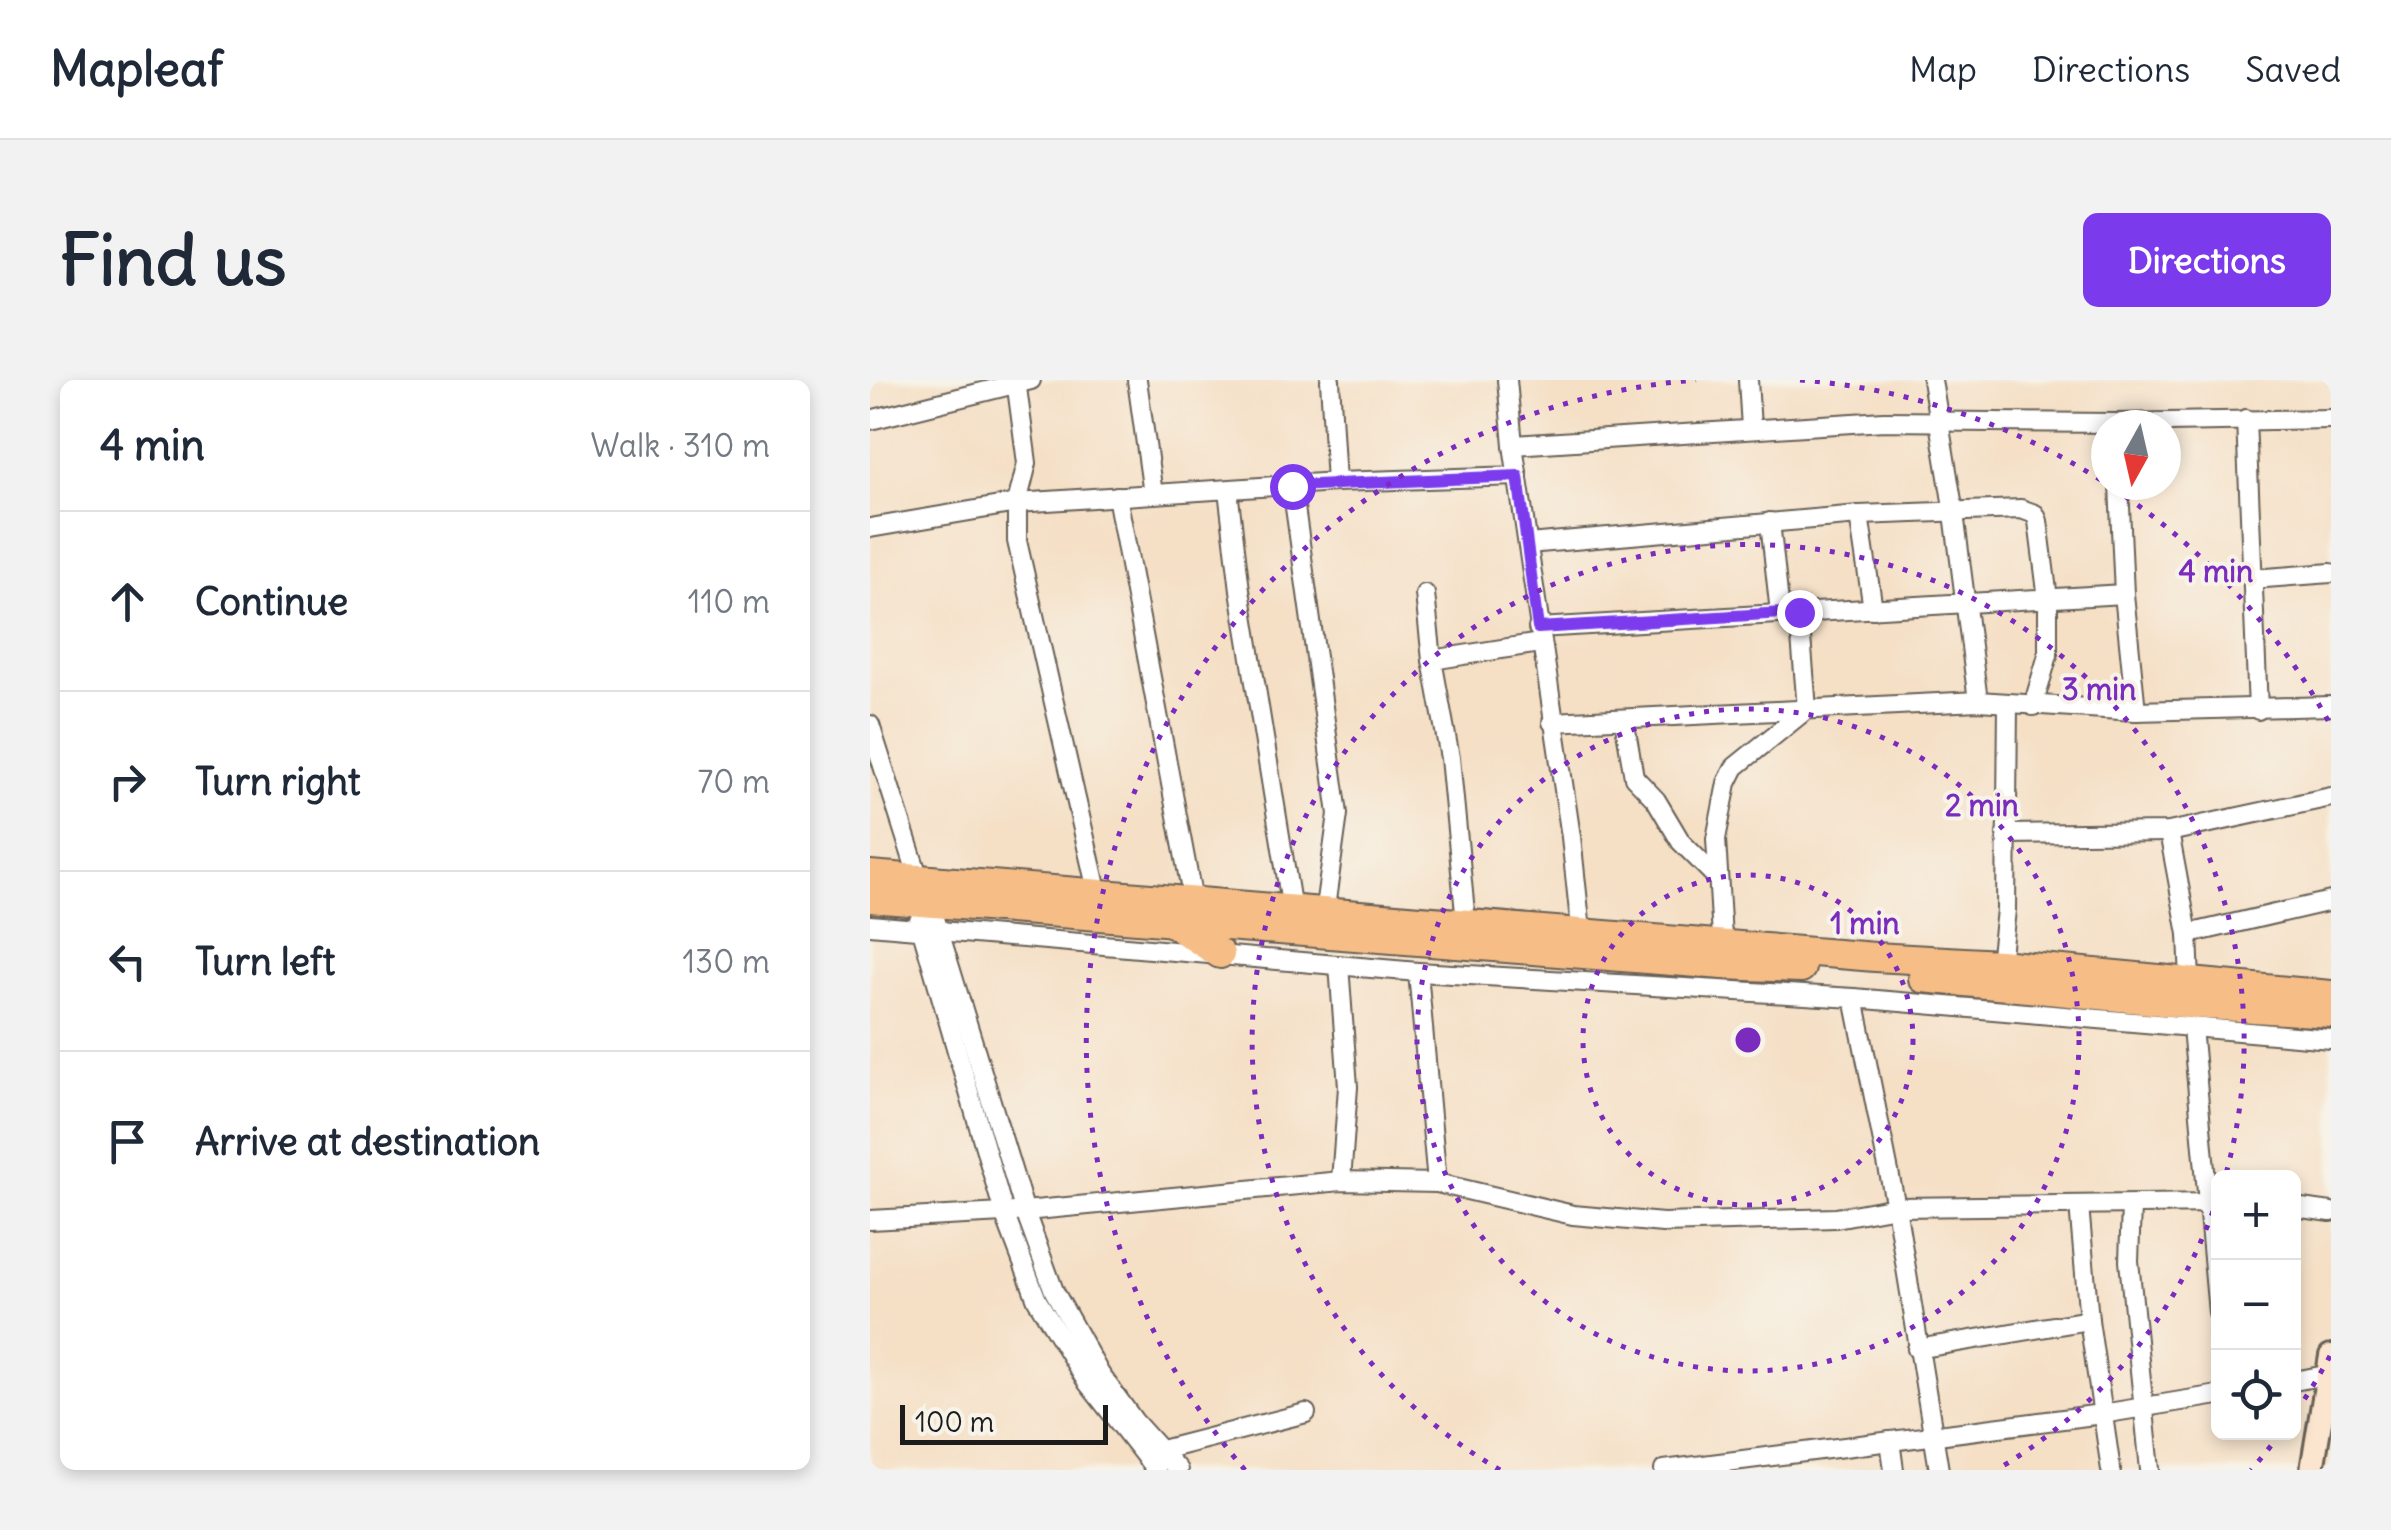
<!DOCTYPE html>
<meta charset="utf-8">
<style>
body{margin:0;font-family:Delius,sans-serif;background:#f2f2f3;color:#1f2937}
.controls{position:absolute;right:30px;bottom:30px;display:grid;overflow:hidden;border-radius:15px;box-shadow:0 5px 15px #0003}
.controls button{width:90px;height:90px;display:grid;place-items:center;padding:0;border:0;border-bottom:2px solid #e0e1e3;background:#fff;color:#1f2937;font:50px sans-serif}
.compass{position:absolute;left:1221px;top:30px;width:90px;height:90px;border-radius:50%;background:#fff;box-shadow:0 5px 15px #0003;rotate:188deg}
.scale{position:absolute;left:30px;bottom:25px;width:208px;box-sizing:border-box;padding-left:10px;border:5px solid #1c1c1c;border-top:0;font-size:28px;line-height:35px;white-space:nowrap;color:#1c1c1c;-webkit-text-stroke:8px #f7f3e8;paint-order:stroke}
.stop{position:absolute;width:30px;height:30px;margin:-22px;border:8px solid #7c3aed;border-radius:50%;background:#fff}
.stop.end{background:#7c3aed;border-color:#fff;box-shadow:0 2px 10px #0008}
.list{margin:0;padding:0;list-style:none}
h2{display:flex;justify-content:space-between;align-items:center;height:130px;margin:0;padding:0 40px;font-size:42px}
h2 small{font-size:32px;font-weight:400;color:#747a83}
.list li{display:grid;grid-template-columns:65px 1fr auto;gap:30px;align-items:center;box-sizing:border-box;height:180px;padding:0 40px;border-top:2px solid #e0e1e3}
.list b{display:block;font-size:38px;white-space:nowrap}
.list em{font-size:32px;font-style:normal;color:#747a83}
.icon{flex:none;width:55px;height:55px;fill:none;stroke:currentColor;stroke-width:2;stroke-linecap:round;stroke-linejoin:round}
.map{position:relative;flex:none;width:1461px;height:1090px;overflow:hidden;border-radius:15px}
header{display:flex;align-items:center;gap:60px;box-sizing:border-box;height:140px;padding:0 50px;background:#fff;border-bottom:2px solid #e0e1e3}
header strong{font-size:48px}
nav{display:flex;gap:55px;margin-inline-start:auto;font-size:35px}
.intro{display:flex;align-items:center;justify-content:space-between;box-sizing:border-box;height:240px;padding:0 60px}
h1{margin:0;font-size:70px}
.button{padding:25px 45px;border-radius:15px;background:#7c3aed;color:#fff;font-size:35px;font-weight:700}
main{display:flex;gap:60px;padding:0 60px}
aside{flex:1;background:#fff;border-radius:15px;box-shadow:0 5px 15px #0003}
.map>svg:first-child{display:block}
</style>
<header>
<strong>Mapleaf</strong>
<nav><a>Map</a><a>Directions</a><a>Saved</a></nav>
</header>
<div class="intro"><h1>Find us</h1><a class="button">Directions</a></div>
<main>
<aside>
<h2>4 min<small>Walk · 310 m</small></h2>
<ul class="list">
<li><svg class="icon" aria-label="ahead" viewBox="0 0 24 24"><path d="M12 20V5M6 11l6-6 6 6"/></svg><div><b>Continue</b></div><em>110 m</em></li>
<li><svg class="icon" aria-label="right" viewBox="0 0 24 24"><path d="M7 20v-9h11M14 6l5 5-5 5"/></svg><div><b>Turn right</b></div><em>70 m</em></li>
<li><svg class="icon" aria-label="left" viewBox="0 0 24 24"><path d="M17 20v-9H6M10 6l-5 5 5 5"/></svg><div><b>Turn left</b></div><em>130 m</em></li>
<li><svg class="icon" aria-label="arrive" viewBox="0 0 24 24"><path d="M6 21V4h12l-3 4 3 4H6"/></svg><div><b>Arrive at destination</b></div></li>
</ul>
</aside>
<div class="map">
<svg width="1461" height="1090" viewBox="0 0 1461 1090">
<rect width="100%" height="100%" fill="#f7f3e8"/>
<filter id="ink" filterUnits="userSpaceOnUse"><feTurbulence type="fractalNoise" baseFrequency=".01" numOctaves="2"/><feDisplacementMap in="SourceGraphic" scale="20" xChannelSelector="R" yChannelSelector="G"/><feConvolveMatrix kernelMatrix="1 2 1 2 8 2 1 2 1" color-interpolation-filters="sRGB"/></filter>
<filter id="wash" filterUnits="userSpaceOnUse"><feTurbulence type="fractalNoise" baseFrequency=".0048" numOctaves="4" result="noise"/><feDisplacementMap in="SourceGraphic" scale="40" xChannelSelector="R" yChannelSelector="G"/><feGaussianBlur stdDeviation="2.25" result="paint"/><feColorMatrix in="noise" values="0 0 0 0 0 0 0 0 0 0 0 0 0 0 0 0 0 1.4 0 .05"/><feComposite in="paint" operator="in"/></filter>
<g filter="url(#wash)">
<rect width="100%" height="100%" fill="#f5dfc5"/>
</g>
<g filter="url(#ink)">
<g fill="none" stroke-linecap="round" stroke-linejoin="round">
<defs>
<g id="minor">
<path d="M 146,0 L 157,83 L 147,123 L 147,161 L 228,515"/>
<path d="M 267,0 L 283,114"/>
<path d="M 460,0 L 466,102"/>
<path d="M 637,0 L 643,65 L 701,457 L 711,551"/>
<path d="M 878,0 L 881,48"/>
<path d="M 1062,0 L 1084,133 L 1108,321"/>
<path d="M 1376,39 L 1388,330"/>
<path d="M 0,40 L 161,0"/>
<path d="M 643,65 L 1014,41 L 1246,43 L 1461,39"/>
<path d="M 1249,105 L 1254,214 L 1266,331"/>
<path d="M 422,106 L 468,434 L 453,542"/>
<path d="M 358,110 L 370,210 L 422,530"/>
<path d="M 247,116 L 323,521"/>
<path d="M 989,135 L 1003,229"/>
<path d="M 900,142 L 910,233"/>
<path d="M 0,148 L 147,123 L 466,102 L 648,96"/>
<path d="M 658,164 L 989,135 L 1151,129 L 1165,134 L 1168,141 L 1178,219 L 1178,275 L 1163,326"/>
<path d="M 1382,199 L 1461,193"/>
<path d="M 555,214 L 562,280 L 580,378 L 596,543"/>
<path d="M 668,248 L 1254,214"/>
<path d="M 562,280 L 670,263"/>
<path d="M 754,339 L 764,397 L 786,420 L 811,462 L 846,497"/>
<path d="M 682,342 L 1108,321 L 1266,331 L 1461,326"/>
<path d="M 0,345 L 49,499"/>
<path d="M 1299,452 L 1318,554 L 1320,602"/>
<path d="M 1136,454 L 1299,452 L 1461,417"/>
<path d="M 60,522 L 154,829 L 184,911 L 230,994 L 264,1041 L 308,1090"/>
<path d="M 49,540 L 134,833 L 167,920 L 217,1002 L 286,1090"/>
<path d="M 0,545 L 548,592 L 567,803"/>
<path d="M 1318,554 L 1461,521"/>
<path d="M 853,574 L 846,459 L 857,403 L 865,387 L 937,329 L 929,233"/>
<path d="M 1130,584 L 1136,530 L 1138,324"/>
<path d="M 469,585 L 478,707 L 471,801"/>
<path d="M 548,592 L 984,618"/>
<path d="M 1322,647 L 1348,933"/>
<path d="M 1209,825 L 1219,940 L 1241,1090"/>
<path d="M 1261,826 L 1259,881 L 1280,1090"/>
<path d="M 1424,827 L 1461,832"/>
<path d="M 0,840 L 134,833 L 471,801 L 567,803 L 703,835 L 793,843 L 966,838 L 1026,827 L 1348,823"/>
<path d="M 1047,969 L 1219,940"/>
<path d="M 1424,1001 L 1461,994"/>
<path d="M 1020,1061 L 1024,1090"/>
<path d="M 284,1072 L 436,1033"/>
<path d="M 794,1090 L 1232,1034 L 1348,1015"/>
<path d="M 1069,1090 L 1026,827 L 984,618 L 1461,659"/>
</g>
<path id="secondary" d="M 1442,1090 L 1461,976"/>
<g id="trunk">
<path d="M 0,495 L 1005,577 L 1130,584 L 1461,615"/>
<path d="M 0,518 L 853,585 L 931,588"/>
<path d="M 303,543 L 350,574"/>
<path d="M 1053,598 L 1323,624 L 1461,633"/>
</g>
</defs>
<use href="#minor" stroke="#686057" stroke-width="22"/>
<use href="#secondary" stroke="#686057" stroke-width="28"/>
<use href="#trunk" stroke="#686057" stroke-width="32"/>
<use href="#minor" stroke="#fff" stroke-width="18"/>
<use href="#secondary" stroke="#fbe5cf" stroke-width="22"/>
<use href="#trunk" stroke="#f6be86" stroke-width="28"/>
</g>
</g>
<g fill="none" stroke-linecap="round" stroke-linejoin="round" filter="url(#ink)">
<path stroke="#7c3aed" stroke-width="12" d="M 422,106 L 648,96 L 668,248 L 929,232"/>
</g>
<g fill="none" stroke="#7b2cbf" stroke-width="5" stroke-dasharray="5 10">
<circle cx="878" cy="660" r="165"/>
<circle cx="878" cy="660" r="331"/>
<path d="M1348 817A496 496 0 0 1 1126 1090M630 1090A496 496 0 1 1 1355 797"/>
<path d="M1460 976A662 662 0 0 1 1424 1035M1410 1054A662 662 0 0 1 1381 1090M375 1090A662 662 0 0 1 826 0M930 0A662 662 0 0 1 1234 102M1243 108A662 662 0 0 1 1460 344"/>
</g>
<circle cx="878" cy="660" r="15" fill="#7b2cbf" stroke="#f7f3e8" stroke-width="5"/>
<g font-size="30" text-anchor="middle" font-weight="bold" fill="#7b2cbf" stroke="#f7f3e8" stroke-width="8" stroke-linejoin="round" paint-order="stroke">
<text x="1346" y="202">4 min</text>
<text x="1229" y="320">3 min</text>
<text x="1112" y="436">2 min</text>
<text x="995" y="554">1 min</text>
</g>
</svg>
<div class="controls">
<button>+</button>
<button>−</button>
<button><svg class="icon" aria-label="locate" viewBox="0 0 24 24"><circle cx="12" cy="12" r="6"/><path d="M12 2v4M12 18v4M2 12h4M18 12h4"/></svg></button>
</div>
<svg class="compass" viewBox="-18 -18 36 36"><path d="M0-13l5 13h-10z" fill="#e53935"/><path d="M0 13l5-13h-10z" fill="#747a83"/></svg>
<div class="scale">100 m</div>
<div class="stop" style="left:422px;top:106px"></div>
<div class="stop end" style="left:929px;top:232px"></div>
</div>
</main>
